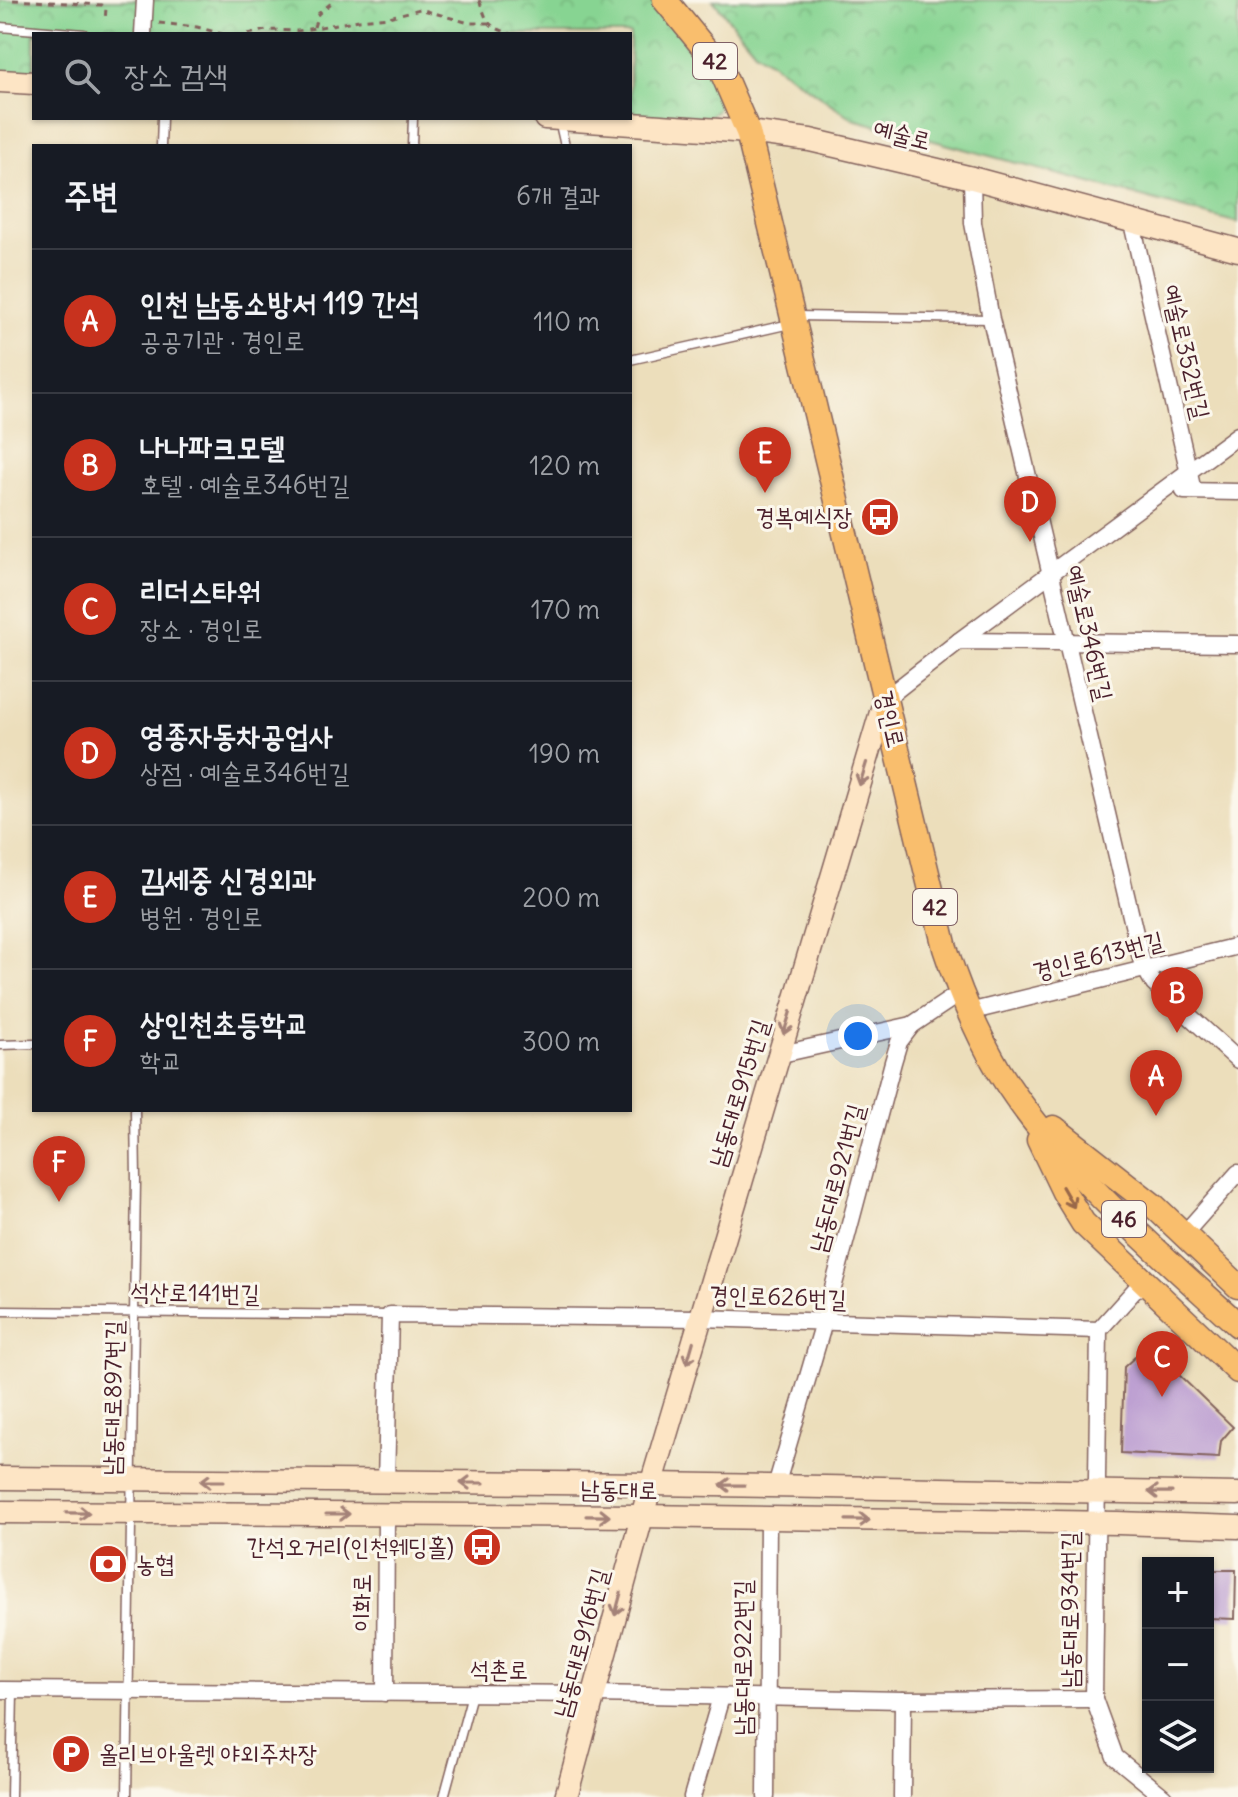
<!DOCTYPE html>
<html lang="ko">
<meta charset="utf-8">
<style>
body{margin:0;font-family:Delius,"Poor Story",sans-serif;background:#20242c;color:#f1f3f6}
.controls{position:absolute;right:24px;bottom:24px;display:grid;overflow:hidden;border-radius:0px;box-shadow:0 2px 6px #0004}
.controls button{width:72px;height:72px;display:grid;place-items:center;padding:0;border:0;border-bottom:2px solid #363941;background:#171b24;color:#f1f3f6;font:40px sans-serif}
.you{position:absolute;left:858px;top:1036px;width:28px;height:28px;margin:-20px;border:6px solid #fff;border-radius:50%;background:#1a73e8;box-shadow:0 0 0 12px #1a73e833}
.badge{display:grid;place-items:center;width:52px;height:52px;border-radius:50%;background:#c8321e;color:#fff;font-size:26px;font-weight:700}
.pin{position:absolute;translate:-50% -66px;filter:drop-shadow(0 2px 4px #0008)}
.pin::after{content:'';position:absolute;top:42px;width:28px;height:24px;background:inherit;clip-path:polygon(0 0,100% 0,50% 100%)}
.list{margin:0;padding:0;list-style:none}
h2{display:flex;justify-content:space-between;align-items:center;height:104px;margin:0;padding:0 32px;font-size:34px}
h2 small{font-size:26px;font-weight:400;color:#9ea1a6}
.list li{display:grid;grid-template-columns:52px 1fr auto;gap:24px;align-items:center;box-sizing:border-box;height:144px;padding:0 32px;border-top:2px solid #363941}
.list b{display:block;font-size:30px;white-space:nowrap}
.list p{margin:0;font-size:26px;white-space:nowrap;color:#9ea1a6}
.list em{font-size:26px;font-style:normal;color:#9ea1a6}
.icon{flex:none;width:44px;height:44px;fill:none;stroke:currentColor;stroke-width:2;stroke-linecap:round;stroke-linejoin:round}
.map{position:relative;flex:none;width:1238px;height:1797px;overflow:hidden}
.search{position:absolute;background:#171b24;box-shadow:0 2px 6px #0004;left:32px;top:32px;width:600px;height:88px;display:flex;align-items:center;gap:20px;box-sizing:border-box;padding:0 28px;border-radius:0px;color:#9ea1a6;font-size:30px}
.panel{position:absolute;background:#171b24;box-shadow:0 2px 6px #0004;left:32px;top:144px;width:600px;height:968px;border-radius:0px}
.map>svg:first-child{display:block}
</style>
<div class="map">
<svg width="1238" height="1797" viewBox="0 0 1238 1797">
<defs>
<pattern id="park-crowns" width="20" height="18" patternUnits="userSpaceOnUse" patternTransform="scale(2)"><rect width="20" height="18" fill="#87d492"/><path d="M2 6a3 3 0 1 1 6 0M12 15a3 3 0 1 1 6 0" fill="none" stroke="#76b67e"/></pattern>
</defs>
<rect width="100%" height="100%" fill="#fbf7ec"/>
<filter id="ink" filterUnits="userSpaceOnUse"><feTurbulence type="fractalNoise" baseFrequency=".0125" numOctaves="2"/><feDisplacementMap in="SourceGraphic" scale="16" xChannelSelector="R" yChannelSelector="G"/><feConvolveMatrix kernelMatrix="1 2 1 2 8 2 1 2 1" color-interpolation-filters="sRGB"/></filter>
<filter id="wash" filterUnits="userSpaceOnUse"><feTurbulence type="fractalNoise" baseFrequency=".006" numOctaves="4" result="noise"/><feDisplacementMap in="SourceGraphic" scale="32" xChannelSelector="R" yChannelSelector="G"/><feGaussianBlur stdDeviation="1.8" result="paint"/><feColorMatrix in="noise" values="0 0 0 0 0 0 0 0 0 0 0 0 0 0 0 0 0 1.4 0 .05"/><feComposite in="paint" operator="in"/></filter>
<g filter="url(#wash)">
<rect width="100%" height="100%" fill="#ecdebb"/>
<g fill="url(#park-crowns)" stroke="#687a5e" stroke-width="2">
<path d="M 0,0 L 661,0 L 720,67 L 721,96 L 717,110 L 706,119 L 630,118 L 630,34 L 34,34 L 34,83 L 0,81 Z"/>
<path d="M 713,0 L 1238,0 L 1238,223 L 853,119 L 755,51 Z"/>
</g>
<g id="blocks">
<g fill="#bda0d2">
<path d="M 1148,1345 L 1233,1427 L 1221,1441 L 1219,1458 L 1121,1453 L 1124,1367 Z"/>
<path d="M 1208,1570 L 1236,1570 L 1235,1619 L 1208,1618 Z"/>
</g>
</g>
</g>
<g filter="url(#ink)">
<use href="#blocks" fill-opacity="0" stroke="#83625d" stroke-width="2"/>
<g fill="none" stroke-linecap="round" stroke-linejoin="round">
<defs>
<g id="lane">
<path d="M 0,27 L 84,34"/>
<path d="M 559,120 L 565,146"/>
<path d="M 161,146 L 162,118"/>
<path d="M 412,146 L 413,118"/>
<path d="M 796,316 L 991,319"/>
<path d="M 630,360 L 790,324"/>
<path d="M 0,1045 L 34,1044"/>
<path d="M 0,1311 L 390,1315"/>
<path d="M 11,1797 L 13,1691"/>
<path d="M 127,1797 L 136,1180 L 135,1110"/>
<path d="M 444,1797 L 472,1694"/>
</g>
<g id="street">
<path d="M 143,34 L 145,0"/>
<path d="M 972,178 L 973,223 L 991,319 L 1142,963 L 1154,984 L 1238,1060"/>
<path d="M 1132,223 L 1193,491"/>
<path d="M 1184,491 L 1238,492"/>
<path d="M 959,641 L 1238,435"/>
<path d="M 885,699 L 959,641 L 1238,644"/>
<path d="M 969,1012 L 1238,946"/>
<path d="M 777,1055 L 912,1025 L 960,993"/>
<path d="M 1184,1234 L 1238,1173"/>
<path d="M 1099,1330 L 1094,1699 L 1115,1757 L 1164,1797"/>
<path d="M 386,1483 L 390,1315 L 700,1318 L 1099,1330 L 1143,1281"/>
<path d="M 776,1486 L 824,1322 L 893,1062 L 899,1042 L 912,1025"/>
<path d="M 0,1690 L 594,1694 L 903,1700 L 1094,1699"/>
<path d="M 385,1693 L 386,1514"/>
<path d="M 692,1797 L 721,1697"/>
<path d="M 766,1797 L 768,1519"/>
<path d="M 902,1797 L 903,1700"/>
</g>
<g id="secondary">
<path d="M 0,81 L 34,83"/>
<path d="M 545,118 L 748,132 L 810,140 L 972,178 L 1238,250"/>
<path d="M 0,1478 L 652,1484 L 1238,1494"/>
<path d="M 0,1512 L 642,1516 L 1118,1523 L 1238,1527"/>
<path d="M 566,1797 L 646,1502 L 885,699"/>
</g>
<g id="primary">
<path d="M 665,0 L 720,67 L 748,132 L 945,948 C 959,991 976,1032 999,1071 C 1058,1167 1156,1250 1238,1325"/>
<path d="M 1054,1128 L 1155,1207 L 1238,1286"/>
<path d="M 1039,1140 L 1064,1192 L 1083,1223 L 1238,1371"/>
</g>
</defs>
<use href="#lane" stroke="#83625d" stroke-width="11"/>
<use href="#street" stroke="#83625d" stroke-width="19"/>
<use href="#secondary" stroke="#83625d" stroke-width="25"/>
<use href="#primary" stroke="#83625d" stroke-width="27"/>
<g stroke="#83625d" stroke-width="3" stroke-dasharray="6 6" stroke-linecap="butt">
<path d="M 13,0 L 102,5 L 106,8 L 105,21"/>
<path d="M 479,0 C 489,24 484,24 511,34"/>
<path d="M 159,23 L 197,27 L 222,34"/>
<path d="M 314,27 L 318,14 L 335,0"/>
<path d="M 248,34 L 266,30 L 298,31 L 359,20 L 389,17 L 420,9 L 469,23 L 489,23"/>
</g>
<use href="#lane" stroke="#fff" stroke-width="8"/>
<use href="#street" stroke="#fff" stroke-width="16"/>
<use href="#secondary" stroke="#fde5c5" stroke-width="22"/>
<use href="#primary" stroke="#f9be6d" stroke-width="24"/>
</g>
<defs><path id="oneway-shaft" d="M-6 0H5M1.5-3L5.5 0L1.5 3" fill="none" stroke-width="1.6" stroke-linecap="round" stroke-linejoin="round" transform="scale(2)"/></defs>
<g stroke="#a48278">
<use href="#oneway-shaft" transform="translate(863 774) rotate(107)"/>
<use href="#oneway-shaft" transform="translate(787 1023) rotate(107)"/>
<use href="#oneway-shaft" transform="translate(690 1353) rotate(106)"/>
<use href="#oneway-shaft" transform="translate(212 1481) rotate(-180)"/>
<use href="#oneway-shaft" transform="translate(472 1483) rotate(-180)"/>
<use href="#oneway-shaft" transform="translate(732 1485) rotate(-179)"/>
<use href="#oneway-shaft" transform="translate(1160 1492) rotate(-179)"/>
<use href="#oneway-shaft" transform="translate(78 1513) rotate(1)"/>
<use href="#oneway-shaft" transform="translate(338 1514)"/>
<use href="#oneway-shaft" transform="translate(598 1516) rotate(1)"/>
<use href="#oneway-shaft" transform="translate(858 1520) rotate(1)"/>
<use href="#oneway-shaft" transform="translate(618 1604) rotate(105)"/>
</g>
<use stroke="#996749" href="#oneway-shaft" transform="translate(1068 1197) rotate(60)"/>
</g>
<defs>
<symbol id="bus-disc" viewBox="-11 -11 22 22"><circle r="9.5" fill="#c8321e" stroke="#fbf7ec"/><path d="M-5-6H5V4H4V6H2V4H-2V6H-4V4H-5ZM-3.5-4V0h7V-4ZM-3.5 1.2v1.5H-2V1.2ZM2 1.2v1.5H3.5V1.2Z" fill="#fff"/></symbol>
<symbol id="bank-disc" viewBox="-11 -11 22 22"><circle r="9.5" fill="#c8321e" stroke="#fbf7ec"/><path d="M-6-4H6V4H-6ZM0-2.3a2.3 2.3 0 1 0 0 4.6a2.3 2.3 0 1 0 0-4.6Z" fill="#fff"/></symbol>
<symbol id="parking-disc" viewBox="-11 -11 22 22"><circle r="9.5" fill="#c8321e" stroke="#fbf7ec"/><path d="M-3.5-5.5H1a3.5 3.5 0 0 1 0 7H-1V5.5H-3.5ZM-1-3.4V-.6H.8a1.4 1.4 0 0 0 0-2.8Z" fill="#fff"/></symbol>
</defs>
<g fill-rule="evenodd">
<use href="#bus-disc" x="858" y="495" width="44" height="44"/>
<use href="#bus-disc" x="460" y="1525" width="44" height="44"/>
<use href="#bank-disc" x="86" y="1542" width="44" height="44"/>
<use href="#parking-disc" x="49" y="1732" width="44" height="44"/>
</g>
<g text-anchor="middle" stroke-width="6" stroke-linejoin="round" paint-order="stroke">
<g fill="#fbf7ec" stroke="#7f6065" stroke-width="2">
<rect x="693" y="43" width="44" height="36" rx="6"/>
<rect x="913" y="889" width="44" height="36" rx="6"/>
<rect x="1102" y="1201" width="44" height="36" rx="6"/>
</g>
<g font-size="22" font-weight="bold" fill="#4a1f2b">
<text x="715" y="69">42</text>
<text x="935" y="915">42</text>
<text x="1124" y="1227">46</text>
</g>
<g font-size="24" fill="#4a1f2b" stroke="#fbf7ec">
<text transform="translate(902 135) rotate(14)" y="8">예술로</text>
<text transform="translate(1186 352) rotate(77)" y="8">예술로352번길</text>
<text transform="translate(1089 633) rotate(77)" y="8">예술로346번길</text>
<text transform="translate(890 719) rotate(77)" y="8">경인로</text>
<text transform="translate(1098 956) rotate(-14)" y="8">경인로613번길</text>
<text transform="translate(739 1093) rotate(-73)" y="8">남동대로915번길</text>
<text transform="translate(837 1178) rotate(-75)" y="8">남동대로921번길</text>
<text transform="translate(195 1293) rotate(1)" y="8">석산로141번길</text>
<text transform="translate(778 1297) rotate(2)" y="8">경인로626번길</text>
<text transform="translate(113 1398) rotate(-89)" y="8">남동대로897번길</text>
<text transform="translate(619 1490) rotate(1)" y="8">남동대로</text>
<text transform="translate(362 1603) rotate(-90)" y="8">이화로</text>
<text transform="translate(1070 1610) rotate(-90)" y="8">남동대로934번길</text>
<text transform="translate(581 1643) rotate(-75)" y="8">남동대로916번길</text>
<text transform="translate(743 1658) rotate(-90)" y="8">남동대로922번길</text>
<text x="499" y="1678">석촌로</text>
</g>
<g font-size="24" fill="#4a1f2b" stroke="#fbf7ec" text-anchor="end">
<text x="852" y="525">경복예식장</text>
<text x="454" y="1555">간석오거리(인천웨딩홀)</text>
<text x="136" y="1572" text-anchor="start">농협</text>
<text x="99" y="1762" text-anchor="start">올리브아울렛 야외주차장</text>
</g>
</g>
</svg>
<div class="controls">
<button>+</button>
<button>−</button>
<button><svg class="icon" aria-label="layers" viewBox="0 0 24 24"><path d="M12 4l9 5-9 5-9-5zM3 14l9 5 9-5"/></svg></button>
</div>
<div class="you"></div>
<div class="pin badge" style="left:1156px;top:1116px">A</div>
<div class="pin badge" style="left:1177px;top:1033px">B</div>
<div class="pin badge" style="left:1162px;top:1397px">C</div>
<div class="pin badge" style="left:1030px;top:542px">D</div>
<div class="pin badge" style="left:765px;top:493px">E</div>
<div class="pin badge" style="left:59px;top:1202px">F</div>
<div class="search"><svg class="icon" aria-label="search" viewBox="0 0 24 24"><circle cx="10" cy="10" r="6"/><path d="M15 15l6 6"/></svg>장소 검색</div>
<section class="panel">
<h2>주변<small>6개 결과</small></h2>
<ul class="list">
<li><span class="badge">A</span><div><b>인천 남동소방서 119 간석</b><p>공공기관 · 경인로</p></div><em>110 m</em></li>
<li><span class="badge">B</span><div><b>나나파크모텔</b><p>호텔 · 예술로346번길</p></div><em>120 m</em></li>
<li><span class="badge">C</span><div><b>리더스타워</b><p>장소 · 경인로</p></div><em>170 m</em></li>
<li><span class="badge">D</span><div><b>영종자동차공업사</b><p>상점 · 예술로346번길</p></div><em>190 m</em></li>
<li><span class="badge">E</span><div><b>김세중 신경외과</b><p>병원 · 경인로</p></div><em>200 m</em></li>
<li><span class="badge">F</span><div><b>상인천초등학교</b><p>학교</p></div><em>300 m</em></li>
</ul>
</section>
</div>
